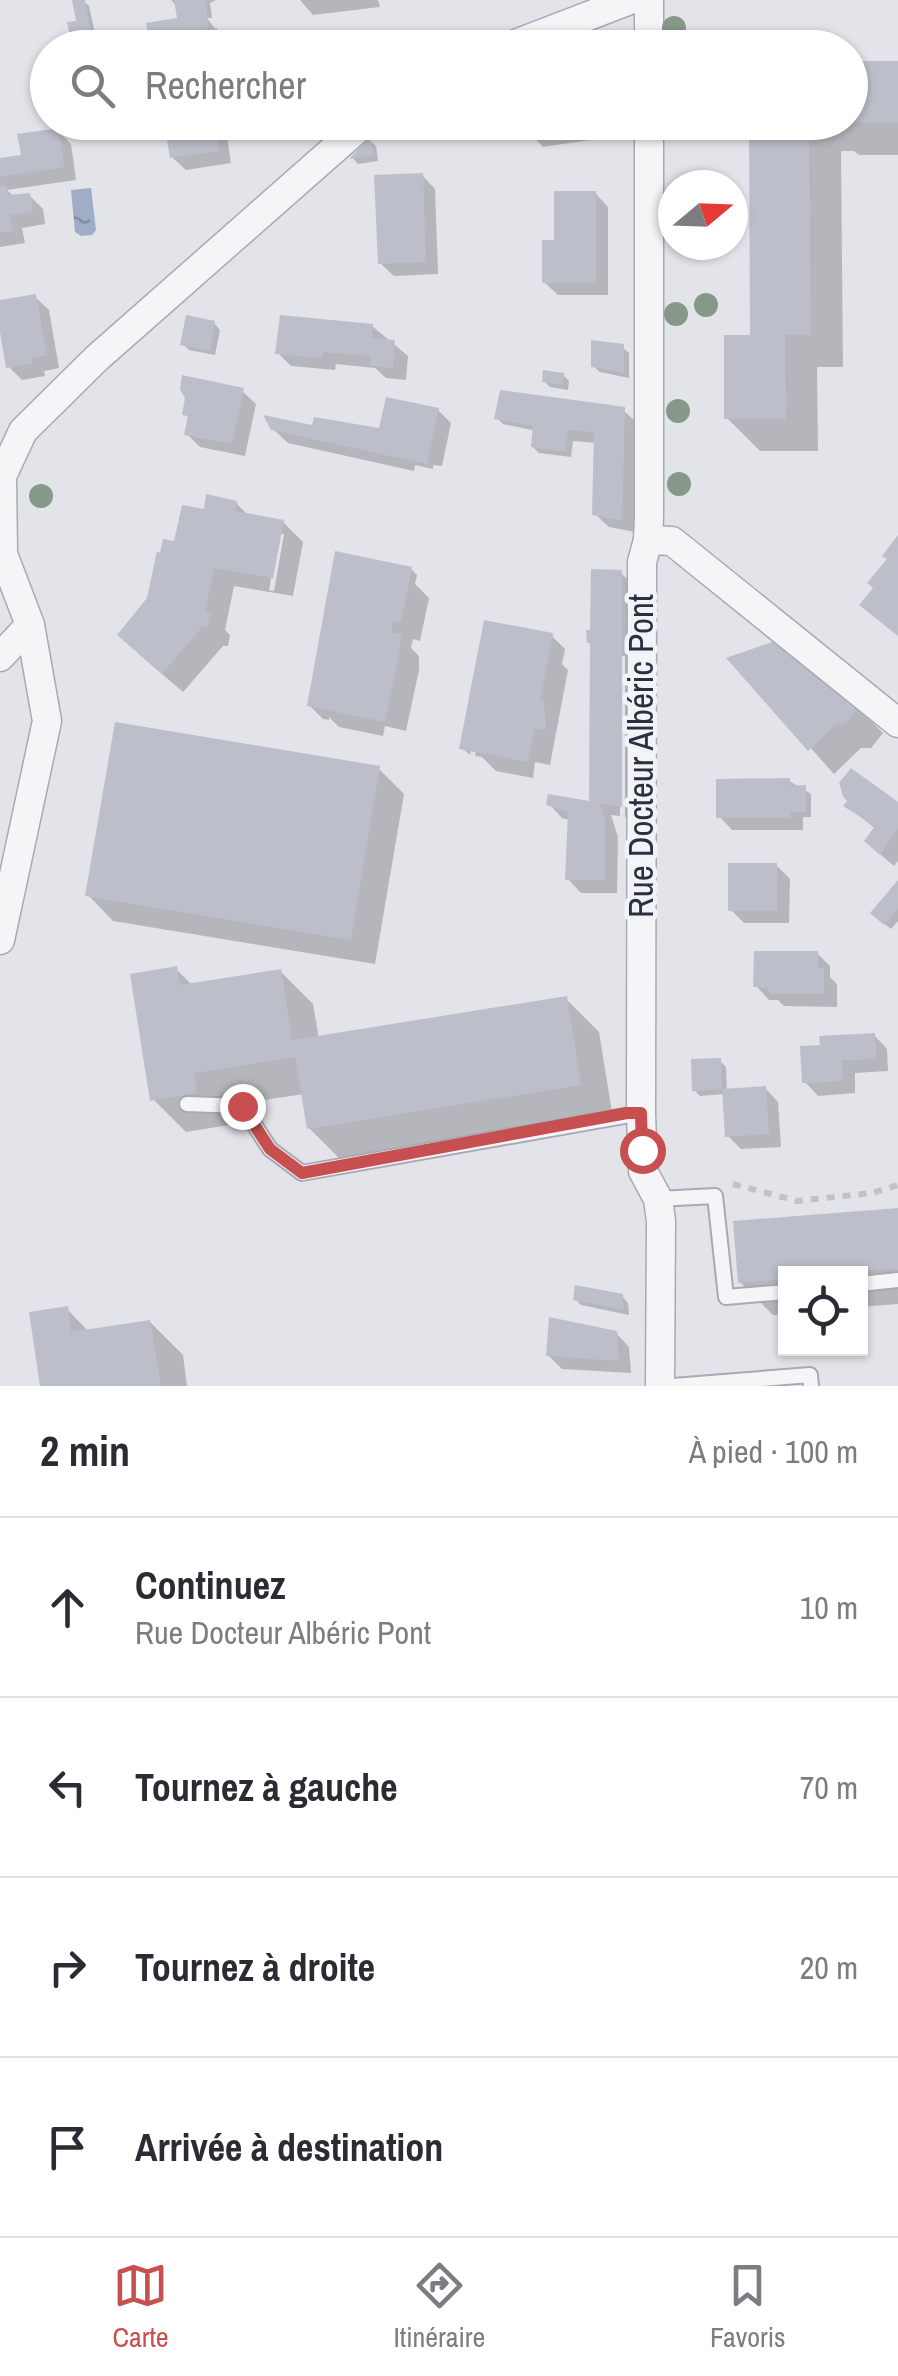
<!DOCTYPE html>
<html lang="fr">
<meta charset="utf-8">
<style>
body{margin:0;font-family:"Archivo Narrow",sans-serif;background:#f2f2f3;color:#2b2b33}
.controls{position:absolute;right:30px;bottom:30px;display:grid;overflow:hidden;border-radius:0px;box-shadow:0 2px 8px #0004}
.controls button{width:90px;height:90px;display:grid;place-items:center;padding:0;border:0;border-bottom:2px solid #e1e1e2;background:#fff;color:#2b2b33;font:50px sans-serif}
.compass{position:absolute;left:658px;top:170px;width:90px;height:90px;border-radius:50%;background:#fff;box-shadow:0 2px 8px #0004;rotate:71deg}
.stop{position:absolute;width:30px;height:30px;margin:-22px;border:8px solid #c74f50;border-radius:50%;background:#fff}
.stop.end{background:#c74f50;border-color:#fff;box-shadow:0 2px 10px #0008}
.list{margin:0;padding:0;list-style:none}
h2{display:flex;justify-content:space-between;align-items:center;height:130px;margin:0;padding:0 40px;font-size:42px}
h2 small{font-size:32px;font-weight:400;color:#7c7c81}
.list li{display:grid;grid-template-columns:65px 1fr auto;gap:30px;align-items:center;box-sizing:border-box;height:180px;padding:0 40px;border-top:2px solid #e1e1e2}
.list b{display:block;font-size:38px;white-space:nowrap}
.list p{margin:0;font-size:32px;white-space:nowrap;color:#7c7c81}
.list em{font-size:32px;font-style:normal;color:#7c7c81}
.icon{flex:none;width:55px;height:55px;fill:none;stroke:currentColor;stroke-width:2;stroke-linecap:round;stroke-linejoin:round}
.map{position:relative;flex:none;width:898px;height:1386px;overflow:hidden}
.search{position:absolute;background:#fff;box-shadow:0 2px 8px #0004;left:30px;right:30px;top:30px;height:110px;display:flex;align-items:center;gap:25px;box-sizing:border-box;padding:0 35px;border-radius:55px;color:#7c7c81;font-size:38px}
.sheet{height:850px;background:#fff}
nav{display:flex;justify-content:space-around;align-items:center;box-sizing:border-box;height:140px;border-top:2px solid #e1e1e2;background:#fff;font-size:28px;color:#7c7c81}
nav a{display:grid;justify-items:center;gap:5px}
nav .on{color:#c74f50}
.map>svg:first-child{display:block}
</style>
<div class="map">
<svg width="898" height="1386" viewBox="0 0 898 1386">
<defs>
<pattern id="water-ripples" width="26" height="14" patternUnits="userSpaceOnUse" patternTransform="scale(2.5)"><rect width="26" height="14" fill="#9fadc7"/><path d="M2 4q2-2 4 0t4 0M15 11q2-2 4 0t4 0" fill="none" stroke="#828da3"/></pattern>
</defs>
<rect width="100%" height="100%" fill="#e2e4ea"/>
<path fill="url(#water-ripples)" d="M 91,188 L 96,230 L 92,235 L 81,236 L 75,232 L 71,190 Z"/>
<g fill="#0003" fill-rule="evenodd">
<path d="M 83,0 L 89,6 L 96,38 L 78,41 L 72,35 L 79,23 Z"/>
<path d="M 171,0 L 216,0 L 210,3 L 212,18 L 207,18 L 230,48 L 153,48 L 180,19 L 177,6 Z"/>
<path d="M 300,0 L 378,0 L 380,7 L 313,15 Z"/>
<path d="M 898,63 L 898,155 L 859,155 L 854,151 L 841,151 L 843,367 L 817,367 L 818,451 L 760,451 L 727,418 L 752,338 L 752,122 L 850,122 Z"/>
<path d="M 167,122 L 219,122 L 226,129 L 231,163 L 186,170 L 172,157 Z"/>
<path d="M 528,122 L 607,122 L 608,129 L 589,132 L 590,140 L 543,147 L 530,133 Z"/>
<path d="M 58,131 L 71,144 L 76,180 L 7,190 L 14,197 L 29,195 L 43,209 L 45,224 L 22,228 L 25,243 L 0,247 L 0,160 L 23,157 Z"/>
<path d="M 370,141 L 376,146 L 378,161 L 358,164 L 353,158 Z"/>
<path d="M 422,175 L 435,189 L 438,274 L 394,276 L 380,263 Z"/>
<path d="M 595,193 L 608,207 L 608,295 L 558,295 L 544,282 L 556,243 Z"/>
<path d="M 35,297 L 49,310 L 59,368 L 44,371 L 45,376 L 22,380 L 9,367 L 0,303 Z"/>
<path d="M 214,323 L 220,330 L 215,355 L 189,350 L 183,344 Z"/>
<path d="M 372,326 L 408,356 L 406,380 L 386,378 L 375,368 L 336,364 L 335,370 L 291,366 L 278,353 Z"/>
<path d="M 622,347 L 629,353 L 629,378 L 600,372 L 593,366 Z"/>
<path d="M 563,375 L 569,381 L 568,390 L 550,387 L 544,381 Z"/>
<path d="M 242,391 L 256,404 L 245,456 L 200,447 L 187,434 L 190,419 L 185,414 Z"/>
<path d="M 438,410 L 451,423 L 442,466 L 433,465 L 433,469 L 415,465 L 414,471 L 288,443 L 273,429 L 381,431 Z"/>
<path d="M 623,410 L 637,423 L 635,532 L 609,527 L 595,514 L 597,443 L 573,441 L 571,457 L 539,453 L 533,447 L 535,433 L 532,430 L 503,424 L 497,418 Z"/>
<path d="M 236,503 L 249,516 L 283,522 L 303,542 L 293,596 L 234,586 L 225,630 L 230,635 L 228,646 L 223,646 L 183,692 L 140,655 L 149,599 L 176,544 L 206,512 ZM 279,534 L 284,534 L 274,591 L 269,590 Z"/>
<path d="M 411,569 L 417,575 L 415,584 L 429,598 L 420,641 L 413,639 L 411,648 L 419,656 L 419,670 L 406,731 L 385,726 L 383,736 L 339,727 L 329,717 L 329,720 L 323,719 L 310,706 Z"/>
<path d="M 621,573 L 634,586 L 634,643 L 627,643 L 627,653 L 634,660 L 635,818 L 625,817 L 625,656 L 620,656 L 620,816 L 611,815 L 618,837 L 617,893 L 581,893 L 568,879 L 570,820 L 562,818 L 549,804 L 592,804 Z"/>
<path d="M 552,636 L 565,649 L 562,664 L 568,670 L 550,765 L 535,762 L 533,778 L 496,771 L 482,757 L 475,756 L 477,746 L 473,742 L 470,755 L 462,748 Z"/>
<path d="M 731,659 L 858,708 L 883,733 L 871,748 L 861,748 L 834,774 Z"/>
<path d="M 379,769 L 404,794 L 375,964 L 113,921 L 88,895 Z"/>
<path d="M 789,781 L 811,794 L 811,817 L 803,817 L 803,830 L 732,830 L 719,816 Z"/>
<path d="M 847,806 L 898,806 L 898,861 L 894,866 L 880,854 L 876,829 Z"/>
<path d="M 776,865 L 790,879 L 789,923 L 744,923 L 731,910 Z"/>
<path d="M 898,887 L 898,921 L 891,929 L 879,919 Z"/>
<path d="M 817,953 L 830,966 L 830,977 L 837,984 L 837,1007 L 784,1006 L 778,1000 L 769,1000 L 756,986 Z"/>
<path d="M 176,969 L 192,985 L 280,971 L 313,1004 L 319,1039 L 566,999 L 599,1032 L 613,1118 L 342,1161 L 309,1128 L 304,1094 L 225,1106 L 229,1125 L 186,1132 L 153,1099 Z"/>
<path d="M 874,1035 L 887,1049 L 888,1071 L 855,1073 L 855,1093 L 818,1096 L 805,1082 L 823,1047 Z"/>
<path d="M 720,1061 L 726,1067 L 727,1091 L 765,1088 L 778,1102 L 781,1147 L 741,1149 L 728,1136 L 725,1094 L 700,1096 L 694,1090 Z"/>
<path d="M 898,1210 L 898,1304 L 860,1307 L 860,1274 L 786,1274 L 786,1314 L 773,1315 L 740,1282 Z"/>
<path d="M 622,1296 L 628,1303 L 629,1315 L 581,1305 L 575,1299 Z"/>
<path d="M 67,1309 L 89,1332 L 150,1322 L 183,1355 L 187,1386 L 42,1386 Z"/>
<path d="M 616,1333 L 629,1347 L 631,1373 L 562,1369 L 548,1355 Z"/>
</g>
<g fill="#bcbfc9">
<path d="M 72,0 L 85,0 L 91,32 L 70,36 L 67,22 L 76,21 Z"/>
<path d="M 174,0 L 206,0 L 208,30 L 217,28 L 220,48 L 150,48 L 146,23 L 177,18 Z"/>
<rect x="850" y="61" width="48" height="62"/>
<path d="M 164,122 L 215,122 L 219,151 L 170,158 Z"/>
<path d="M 525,122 L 596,122 L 596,125 L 528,134 Z"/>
<path d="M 749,122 L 809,122 L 811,335 L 785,335 L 786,419 L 724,419 L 724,335 L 750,335 Z"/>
<path d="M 59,128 L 64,167 L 0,177 L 0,158 L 21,155 L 17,134 Z"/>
<path d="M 370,137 L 374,155 L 349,159 Z"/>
<path d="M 423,173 L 426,262 L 378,264 L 374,175 Z"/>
<path d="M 6,185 L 8,195 L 30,193 L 33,212 L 10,215 L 13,231 L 0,232 L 0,186 Z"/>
<path d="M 554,191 L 596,191 L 596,283 L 542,283 L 542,240 L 554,240 Z"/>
<path d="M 36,294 L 47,355 L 32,358 L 33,363 L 6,368 L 0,332 L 0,300 Z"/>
<path d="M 186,315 L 215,321 L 210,351 L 180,345 Z"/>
<path d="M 280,315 L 373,324 L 372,338 L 395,340 L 393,368 L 370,366 L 371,356 L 323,352 L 322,358 L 275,354 Z"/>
<path d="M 591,340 L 624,344 L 624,373 L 591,367 Z"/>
<path d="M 543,370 L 564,373 L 563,385 L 542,382 Z"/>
<path d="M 182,375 L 244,388 L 232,444 L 184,435 L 188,416 L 182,415 L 185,398 L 180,389 Z"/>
<path d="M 500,390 L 625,407 L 622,521 L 592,515 L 594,432 L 568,430 L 565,452 L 531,447 L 533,426 L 494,419 Z"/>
<path d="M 386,397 L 439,408 L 427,464 L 271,430 L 263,415 L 312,425 L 314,417 L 379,428 Z"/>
<path d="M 206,494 L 237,501 L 235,511 L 284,520 L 273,578 L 214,568 L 205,612 L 211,613 L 208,627 L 202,627 L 162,674 L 117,635 L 147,598 L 157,551 L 160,553 L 163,539 L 174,541 L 182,505 L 204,509 Z"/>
<path d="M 898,535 L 898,636 L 859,605 L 873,588 L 867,583 L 887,559 L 882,556 Z"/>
<path d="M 335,551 L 412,567 L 401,622 L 394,621 L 391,632 L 401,634 L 400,649 L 385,722 L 307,706 Z"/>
<path d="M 591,569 L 622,570 L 622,807 L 600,803 L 605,821 L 605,880 L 565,880 L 568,812 L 546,805 L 548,794 L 589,801 L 590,643 L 587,643 L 586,630 L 590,630 Z"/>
<path d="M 484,620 L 553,633 L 540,701 L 544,701 L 546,730 L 535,728 L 528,762 L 459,749 Z"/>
<path d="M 778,640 L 860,706 L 845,724 L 835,724 L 808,751 L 726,658 Z"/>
<path d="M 115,722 L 380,766 L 351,940 L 85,896 Z"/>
<path d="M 851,768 L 898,802 L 898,828 L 880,855 L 864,841 L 875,826 L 843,806 L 847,801 L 843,796 L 839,783 Z"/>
<path d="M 790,778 L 790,786 L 806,785 L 806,812 L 790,812 L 791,818 L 716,818 L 716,779 Z"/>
<rect x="728" y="863" width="49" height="48"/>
<path d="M 898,880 L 898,908 L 884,925 L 870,913 Z"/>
<path d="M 754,951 L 818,951 L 818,968 L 824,968 L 824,994 L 769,994 L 768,987 L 753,987 Z"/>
<path d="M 177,966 L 180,985 L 281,969 L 292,1040 L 567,996 L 581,1085 L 307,1129 L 295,1057 L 194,1073 L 197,1093 L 150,1101 L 130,974 Z"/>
<path d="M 875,1033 L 876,1059 L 842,1060 L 843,1081 L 802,1083 L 800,1046 L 820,1045 L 819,1036 Z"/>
<path d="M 721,1058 L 722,1089 L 692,1091 L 691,1059 Z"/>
<path d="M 766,1086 L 769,1134 L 725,1137 L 722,1089 Z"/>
<path d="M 898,1208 L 898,1269 L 786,1274 L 786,1279 L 738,1283 L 733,1221 Z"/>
<path d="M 575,1285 L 623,1294 L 624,1310 L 573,1300 Z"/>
<path d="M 68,1306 L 71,1332 L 150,1320 L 161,1386 L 40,1386 L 29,1312 Z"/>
<path d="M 549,1317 L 617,1331 L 619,1361 L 546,1356 Z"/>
</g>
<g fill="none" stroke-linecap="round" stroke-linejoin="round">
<defs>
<g id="lane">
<path d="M 187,1104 L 242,1106 L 270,1149 L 302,1173 L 641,1113"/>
<path d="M 658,1199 L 715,1196 L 726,1297 L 786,1292"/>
<path d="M 860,1284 L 898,1280"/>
<path d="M 673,1386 L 810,1375 L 811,1386"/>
</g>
<g id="street">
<path d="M 649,0 L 649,48"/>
<path d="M 505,48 L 630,0"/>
<path d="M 649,122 L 649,517 L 648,540 L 642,562 L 641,1113 L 643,1171 L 658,1199 L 661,1221 L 660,1386"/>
<path d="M 648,540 L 672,541 L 898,723"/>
<path d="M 0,657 L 30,625"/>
<path d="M 0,940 L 47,721 L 30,625 L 3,554 L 2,476 L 23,431 L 97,358 L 365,122"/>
</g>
</defs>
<use href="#lane" stroke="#a7aab4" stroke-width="18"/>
<use href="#street" stroke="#a7aab4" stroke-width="31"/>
<path stroke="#c0c2c8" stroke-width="6" stroke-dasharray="8 8" stroke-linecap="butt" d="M 733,1184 L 797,1201 L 872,1193 L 898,1185"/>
<use href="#lane" stroke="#f5f5f8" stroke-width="14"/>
<use href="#street" stroke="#f5f5f8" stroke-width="28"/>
</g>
<g fill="#869989">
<circle cx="674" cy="28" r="12"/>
<circle cx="706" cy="305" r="12"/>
<circle cx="676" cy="314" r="12"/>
<circle cx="678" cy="411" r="12"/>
<circle cx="679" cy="484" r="12"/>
<circle cx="41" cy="496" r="12"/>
</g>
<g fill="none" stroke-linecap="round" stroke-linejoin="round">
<path stroke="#c74f50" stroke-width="12" d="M 242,1106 L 270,1149 L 302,1173 L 627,1113 L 641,1113 L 642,1150"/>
</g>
<g text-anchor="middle" stroke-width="9" stroke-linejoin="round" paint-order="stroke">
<g font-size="35" fill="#2b3041" stroke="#f2f3f7">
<text transform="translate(641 756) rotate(-90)" y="12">Rue Docteur Albéric Pont</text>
</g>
</g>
</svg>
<div class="controls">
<button><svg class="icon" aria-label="locate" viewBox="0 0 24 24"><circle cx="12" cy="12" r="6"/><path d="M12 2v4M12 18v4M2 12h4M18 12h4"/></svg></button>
</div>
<svg class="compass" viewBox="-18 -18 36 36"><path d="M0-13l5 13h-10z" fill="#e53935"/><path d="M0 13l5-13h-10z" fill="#7c7c81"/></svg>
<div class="stop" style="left:642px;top:1150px"></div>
<div class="stop end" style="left:242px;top:1106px"></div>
<div class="search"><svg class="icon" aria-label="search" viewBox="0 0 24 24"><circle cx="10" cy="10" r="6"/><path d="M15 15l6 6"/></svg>Rechercher</div>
</div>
<section class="sheet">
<h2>2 min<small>À pied · 100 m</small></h2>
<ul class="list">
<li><svg class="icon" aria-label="ahead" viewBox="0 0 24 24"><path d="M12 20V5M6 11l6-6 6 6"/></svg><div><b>Continuez</b><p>Rue Docteur Albéric Pont</p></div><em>10 m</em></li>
<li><svg class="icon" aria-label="left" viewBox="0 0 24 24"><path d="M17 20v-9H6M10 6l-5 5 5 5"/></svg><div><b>Tournez à gauche</b></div><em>70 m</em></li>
<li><svg class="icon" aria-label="right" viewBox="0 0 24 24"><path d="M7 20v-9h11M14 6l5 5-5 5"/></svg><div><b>Tournez à droite</b></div><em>20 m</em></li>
<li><svg class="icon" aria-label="arrive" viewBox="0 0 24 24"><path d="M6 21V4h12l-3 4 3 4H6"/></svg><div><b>Arrivée à destination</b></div></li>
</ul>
</section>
<nav>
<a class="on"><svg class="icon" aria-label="map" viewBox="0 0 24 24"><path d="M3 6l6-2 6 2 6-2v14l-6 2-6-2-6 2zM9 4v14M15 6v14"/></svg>Carte</a>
<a><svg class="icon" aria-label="directions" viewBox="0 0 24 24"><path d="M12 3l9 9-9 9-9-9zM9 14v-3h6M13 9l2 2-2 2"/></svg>Itinéraire</a>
<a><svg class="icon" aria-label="saved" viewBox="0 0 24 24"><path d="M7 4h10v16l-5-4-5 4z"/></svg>Favoris</a>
</nav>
